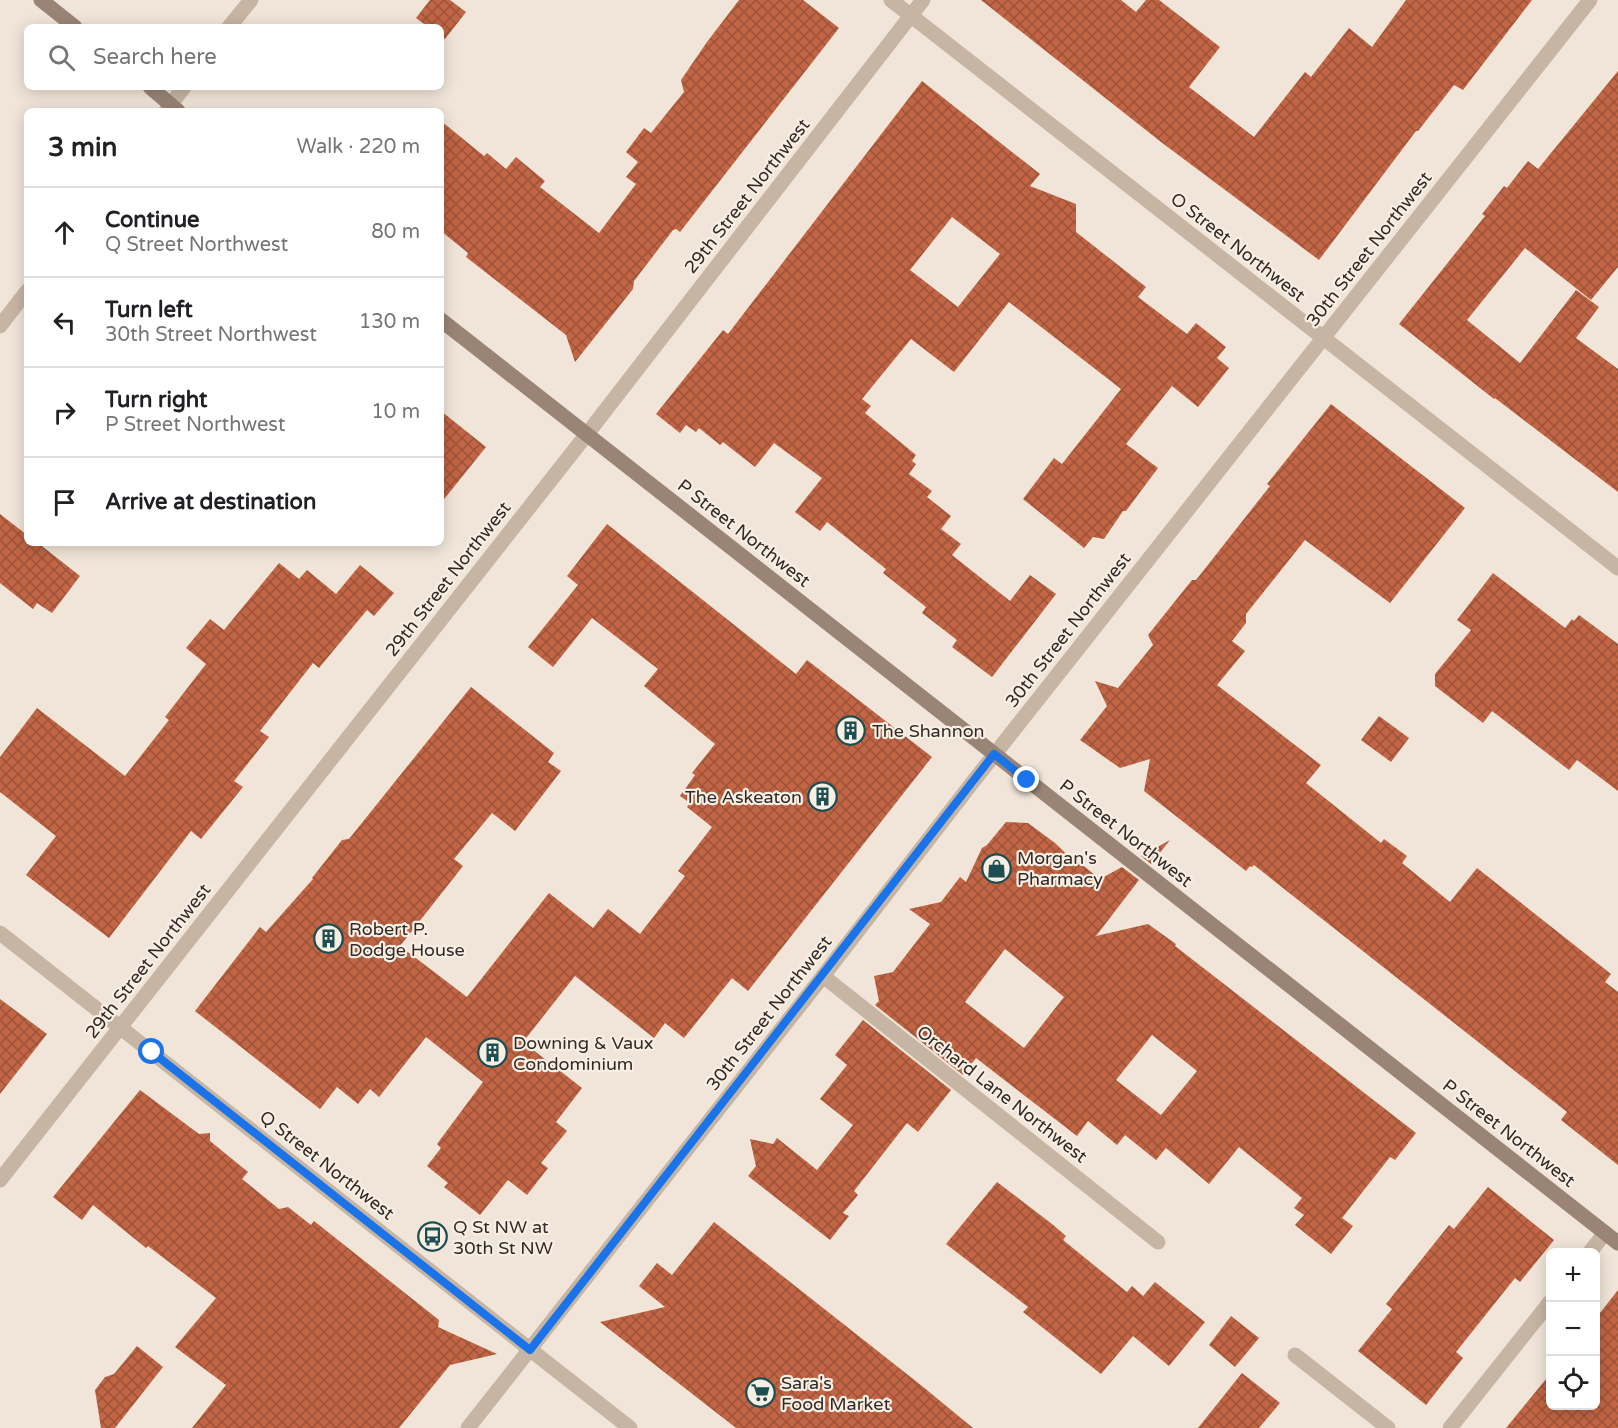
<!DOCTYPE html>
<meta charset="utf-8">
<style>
body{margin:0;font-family:"Varela Round",sans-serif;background:#f2f2f2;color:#202124}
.controls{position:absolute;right:18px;bottom:18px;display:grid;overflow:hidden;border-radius:9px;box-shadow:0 3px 15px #0003}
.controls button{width:54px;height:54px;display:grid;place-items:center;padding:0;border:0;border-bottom:2px solid #e0e0e0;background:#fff;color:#202124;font:30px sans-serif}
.stop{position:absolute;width:18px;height:18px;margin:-14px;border:4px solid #1a73e8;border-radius:50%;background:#fff}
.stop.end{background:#1a73e8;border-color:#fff;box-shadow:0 2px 6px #0008}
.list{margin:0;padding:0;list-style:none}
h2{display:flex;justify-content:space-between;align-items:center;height:78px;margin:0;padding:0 24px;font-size:26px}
h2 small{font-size:20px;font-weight:400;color:#757577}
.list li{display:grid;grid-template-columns:39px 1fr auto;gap:18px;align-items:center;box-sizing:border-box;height:90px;padding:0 24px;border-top:2px solid #e0e0e0}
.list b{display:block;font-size:22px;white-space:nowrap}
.list p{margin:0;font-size:20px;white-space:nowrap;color:#757577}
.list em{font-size:20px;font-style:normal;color:#757577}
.icon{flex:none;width:33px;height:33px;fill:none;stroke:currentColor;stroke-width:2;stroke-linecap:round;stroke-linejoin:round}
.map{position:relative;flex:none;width:1618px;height:1428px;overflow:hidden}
.search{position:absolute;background:#fff;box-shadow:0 3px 15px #0003;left:24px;top:24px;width:420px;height:66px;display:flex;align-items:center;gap:15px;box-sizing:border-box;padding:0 21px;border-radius:9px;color:#757577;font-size:22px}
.panel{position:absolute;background:#fff;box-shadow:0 3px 15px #0003;left:24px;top:108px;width:420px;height:438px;border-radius:9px}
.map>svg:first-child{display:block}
</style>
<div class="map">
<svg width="1618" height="1428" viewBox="0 0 1618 1428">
<defs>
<pattern id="building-cross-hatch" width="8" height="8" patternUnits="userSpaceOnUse" patternTransform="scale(1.5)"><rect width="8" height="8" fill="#c16544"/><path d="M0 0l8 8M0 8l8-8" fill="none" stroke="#9d5339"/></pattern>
</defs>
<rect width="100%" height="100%" fill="#f0e5d8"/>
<g fill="url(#building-cross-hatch)" fill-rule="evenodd">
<path d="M 430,0 L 450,0 L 466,12 L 445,39 L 441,37 L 441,27 L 428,27 L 416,18 Z"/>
<path d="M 739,0 L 803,0 L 839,28 L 680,232 L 676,229 L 673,230 L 634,281 L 633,289 L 575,362 L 566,335 L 466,257 L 468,253 L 441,231 L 441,121 L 484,156 L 487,153 L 506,169 L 516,157 L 545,181 L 540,187 L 599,233 L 636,184 L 626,177 L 638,162 L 626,152 L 644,128 L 651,133 L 684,92 L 681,80 L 707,42 Z"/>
<path d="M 981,0 L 1121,0 L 1136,12 L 1146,0 L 1159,0 L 1220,47 L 1189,87 L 1254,137 L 1305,72 L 1311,77 L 1349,28 L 1372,47 L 1406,0 L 1532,0 L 1463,90 L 1454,85 L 1418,131 L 1416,131 L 1319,260 L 1161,142 Z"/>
<path d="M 1618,71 L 1618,267 L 1591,300 L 1525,248 L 1467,320 L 1520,363 L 1576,290 L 1599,307 L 1576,338 L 1618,369 L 1618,492 L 1495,398 L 1494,399 L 1399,324 L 1485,216 L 1482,214 L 1504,186 L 1507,188 L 1528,161 L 1538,169 Z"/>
<path d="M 922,81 L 1040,174 L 1030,186 L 1076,204 L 1076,232 L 1146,287 L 1138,297 L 1187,334 L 1196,323 L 1226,347 L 1217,358 L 1229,368 L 1198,407 L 1172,386 L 1126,444 L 1158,468 L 1126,511 L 1123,511 L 1104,539 L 1093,537 L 1084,548 L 1023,499 L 1054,458 L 1062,464 L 1121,389 L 1009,302 L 954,372 L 911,339 L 862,399 L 871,406 L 865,413 L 916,455 L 912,461 L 916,464 L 909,474 L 932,491 L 927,497 L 951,516 L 941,529 L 961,544 L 952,555 L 1010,601 L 1030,575 L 1056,594 L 992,677 L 952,647 L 957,640 L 922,613 L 926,607 L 883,573 L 886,569 L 827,522 L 820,531 L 795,512 L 822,478 L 774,443 L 755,467 L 723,442 L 720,445 L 699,428 L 696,432 L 686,425 L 680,433 L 656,414 L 723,330 L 728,334 ZM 952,217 L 1000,254 L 958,307 L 910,270 Z"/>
<path d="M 1331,404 L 1465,508 L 1390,603 L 1305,540 L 1246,614 L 1246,623 L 1232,641 L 1245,651 L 1217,685 L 1321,765 L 1306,783 L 1381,843 L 1384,839 L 1407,856 L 1402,863 L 1450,902 L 1477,868 L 1611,974 L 1605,982 L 1618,992 L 1618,1165 L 1561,1120 L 1567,1112 L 1321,918 L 1254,865 L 1252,867 L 1250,866 L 1246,871 L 1144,791 L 1150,759 L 1120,768 L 1080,740 L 1107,706 L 1095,681 L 1118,688 L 1153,645 L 1148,635 L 1192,580 L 1196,580 L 1270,486 L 1267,484 Z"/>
<path d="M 441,411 L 486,447 L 441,503 Z"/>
<path d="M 0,514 L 27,535 L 27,543 L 38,543 L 80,576 L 52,613 L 37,603 L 33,609 L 0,583 Z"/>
<path d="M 607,524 L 796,674 L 807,660 L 932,757 L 748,991 L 732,978 L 684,1038 L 665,1023 L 654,1038 L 575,976 L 523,1042 L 582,1088 L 556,1122 L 567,1131 L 541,1163 L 548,1168 L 527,1195 L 508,1180 L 480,1215 L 444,1187 L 448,1183 L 427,1166 L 441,1148 L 437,1144 L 483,1082 L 426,1037 L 379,1097 L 370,1089 L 358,1104 L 337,1087 L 320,1109 L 195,1011 L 260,927 L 266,932 L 313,879 L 312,878 L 342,840 L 349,839 L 471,687 L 554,753 L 548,762 L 561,771 L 515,831 L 492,813 L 454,859 L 463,866 L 400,946 L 467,997 L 549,893 L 593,928 L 608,909 L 640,934 L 685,876 L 678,871 L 712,827 L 687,807 L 690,803 L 680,796 L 695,775 L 692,773 L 715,744 L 644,686 L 658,669 L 592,618 L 553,667 L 528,647 L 578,585 L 567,576 Z"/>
<path d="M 279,563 L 299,579 L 307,570 L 336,594 L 360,565 L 394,593 L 374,616 L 367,610 L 319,668 L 313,663 L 260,731 L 269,737 L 234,781 L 243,787 L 201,839 L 191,831 L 109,938 L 26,875 L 56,836 L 0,792 L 0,757 L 37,708 L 125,776 L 169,720 L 165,717 L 206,664 L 186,648 L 210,619 L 224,630 Z"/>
<path d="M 1493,573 L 1565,628 L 1572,619 L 1574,621 L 1579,615 L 1618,644 L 1618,791 L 1577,760 L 1569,770 L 1492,711 L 1483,723 L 1435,686 L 1435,674 L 1471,630 L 1457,620 Z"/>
<path d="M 1379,716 L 1409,738 L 1391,762 L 1361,740 Z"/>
<path d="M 1006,822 L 1028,823 L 1055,843 L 1077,864 L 1080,863 L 1100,879 L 1122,867 L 1139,880 L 1096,936 L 1148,924 L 1176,944 L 1175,946 L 1416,1133 L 1395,1160 L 1390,1157 L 1342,1218 L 1353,1226 L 1331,1254 L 1295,1225 L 1304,1215 L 1294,1208 L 1302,1198 L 1239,1147 L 1209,1184 L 1166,1148 L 1156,1160 L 1125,1135 L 1117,1145 L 1088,1121 L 1077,1136 L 976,1058 L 963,1075 L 875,1005 L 879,1001 L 874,976 L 893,972 L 930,924 L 909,909 L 941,902 L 960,877 L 966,882 L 982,848 L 987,845 ZM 1005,949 L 1064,997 L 1024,1048 L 965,1002 ZM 1152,1035 L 1197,1071 L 1161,1115 L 1116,1080 Z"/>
<path d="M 1170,840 L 1151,864 L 1141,856 Z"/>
<path d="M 0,999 L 47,1034 L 0,1094 Z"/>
<path d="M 863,1020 L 951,1090 L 918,1132 L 907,1123 L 854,1191 L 858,1195 L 843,1213 L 849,1216 L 830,1240 L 748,1176 L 756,1166 L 750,1139 L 773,1144 L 777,1138 L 817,1170 L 853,1125 L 820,1099 L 847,1065 L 835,1055 Z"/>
<path d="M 140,1090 L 199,1134 L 210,1133 L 210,1141 L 248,1172 L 242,1179 L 279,1209 L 288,1207 L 311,1225 L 314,1221 L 439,1320 L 438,1327 L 497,1354 L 450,1365 L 399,1428 L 192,1428 L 226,1385 L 175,1347 L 216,1298 L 148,1246 L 146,1248 L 93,1205 L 82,1220 L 53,1197 Z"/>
<path d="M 997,1182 L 1052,1224 L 1066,1236 L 1063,1240 L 1127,1292 L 1132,1286 L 1143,1296 L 1155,1282 L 1205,1322 L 1169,1366 L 1133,1336 L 1101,1374 L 1023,1312 L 1028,1307 L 946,1244 Z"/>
<path d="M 1488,1187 L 1554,1240 L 1520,1282 L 1515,1278 L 1456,1352 L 1463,1358 L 1426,1405 L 1358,1351 L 1392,1309 L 1386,1304 L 1449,1225 L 1454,1229 Z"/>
<path d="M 714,1222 L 922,1386 L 973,1428 L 736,1428 L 600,1322 L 665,1307 L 639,1286 L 657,1263 L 672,1275 Z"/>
<path d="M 1618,1290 L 1618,1428 L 1506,1428 L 1551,1373 L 1551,1406 L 1596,1406 L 1596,1318 Z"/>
<path d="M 1231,1316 L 1259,1338 L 1235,1367 L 1209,1345 Z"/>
<path d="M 137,1346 L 163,1367 L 115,1428 L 101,1428 L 95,1390 L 105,1377 L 114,1374 Z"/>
<path d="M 1242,1373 L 1280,1403 L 1259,1428 L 1198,1428 Z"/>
</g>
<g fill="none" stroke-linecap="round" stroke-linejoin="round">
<g stroke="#c7b5a4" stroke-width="15">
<path d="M 891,0 L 1618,568"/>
<path d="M 229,27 L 251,0"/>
<path d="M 166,111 L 184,87"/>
<path d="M 0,326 L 27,291"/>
<path d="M 823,976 L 1158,1242"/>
<path d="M 0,1180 L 587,434 L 923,0"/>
<path d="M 1590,1252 L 1605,1233"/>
<path d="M 1295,1355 L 1388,1428"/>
<path d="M 468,1428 L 823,976 L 972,783 L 1590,0"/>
<path d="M 1450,1428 L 1550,1302"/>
</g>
<path stroke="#c7b5a4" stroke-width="15" d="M 0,933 L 630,1428"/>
<g stroke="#9a8476" stroke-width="15">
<path d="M 41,0 L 75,27"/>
<path d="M 150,87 L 178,111"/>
<path d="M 441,320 L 1618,1243"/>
</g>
</g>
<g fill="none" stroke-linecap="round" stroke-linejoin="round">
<path stroke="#1a73e8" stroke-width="8" d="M 152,1052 L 530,1350 L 994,754 L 1027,780"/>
</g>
<defs>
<symbol id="building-ring" viewBox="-11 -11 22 22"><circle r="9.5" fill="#f8efe4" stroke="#1d4e52" stroke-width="1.5"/><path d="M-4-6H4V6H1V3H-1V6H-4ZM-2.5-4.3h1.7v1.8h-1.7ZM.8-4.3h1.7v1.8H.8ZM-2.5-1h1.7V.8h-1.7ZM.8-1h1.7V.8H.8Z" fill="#1d4e52"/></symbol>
<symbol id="shop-ring" viewBox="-11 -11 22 22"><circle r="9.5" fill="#f8efe4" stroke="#1d4e52" stroke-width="1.5"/><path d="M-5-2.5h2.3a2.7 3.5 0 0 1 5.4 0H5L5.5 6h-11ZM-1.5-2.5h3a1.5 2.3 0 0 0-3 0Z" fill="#1d4e52"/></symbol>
<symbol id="bus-ring" viewBox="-11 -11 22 22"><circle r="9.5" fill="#f8efe4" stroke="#1d4e52" stroke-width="1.5"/><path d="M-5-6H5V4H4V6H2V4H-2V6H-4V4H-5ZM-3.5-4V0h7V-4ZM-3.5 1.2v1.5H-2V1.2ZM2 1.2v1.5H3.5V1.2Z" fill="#1d4e52"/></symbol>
<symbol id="supermarket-ring" viewBox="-11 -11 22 22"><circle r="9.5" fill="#f8efe4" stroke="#1d4e52" stroke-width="1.5"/><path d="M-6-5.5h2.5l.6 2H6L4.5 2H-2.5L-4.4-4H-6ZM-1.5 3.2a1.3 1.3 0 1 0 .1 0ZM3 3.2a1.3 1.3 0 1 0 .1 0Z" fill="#1d4e52"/></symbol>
</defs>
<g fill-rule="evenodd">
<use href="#building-ring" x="834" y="714" width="33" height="33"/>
<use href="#building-ring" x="806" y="780" width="33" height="33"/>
<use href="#shop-ring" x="980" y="852" width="33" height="33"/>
<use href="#building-ring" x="312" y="922" width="33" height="33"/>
<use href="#building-ring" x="476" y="1036" width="33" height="33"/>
<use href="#bus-ring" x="416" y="1220" width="33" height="33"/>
<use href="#supermarket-ring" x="744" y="1376" width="33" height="33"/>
</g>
<g text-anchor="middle" stroke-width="4.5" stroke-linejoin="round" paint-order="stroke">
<g font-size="18" fill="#332a26" stroke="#f8efe4">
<text transform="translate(747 196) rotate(-52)" y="6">29th Street Northwest</text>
<text transform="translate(1238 247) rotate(38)" y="6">O Street Northwest</text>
<text transform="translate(1369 249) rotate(-52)" y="6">30th Street Northwest</text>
<text transform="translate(744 533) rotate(38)" y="6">P Street Northwest</text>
<text transform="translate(448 579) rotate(-52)" y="6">29th Street Northwest</text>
<text transform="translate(1068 630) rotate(-52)" y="6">30th Street Northwest</text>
<text transform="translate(1126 833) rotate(38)" y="6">P Street Northwest</text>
<text transform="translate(148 961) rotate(-52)" y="6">29th Street Northwest</text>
<text transform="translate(769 1013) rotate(-52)" y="6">30th Street Northwest</text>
<text transform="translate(1002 1094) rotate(38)" y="6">Orchard Lane Northwest</text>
<text transform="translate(1509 1133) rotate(38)" y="6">P Street Northwest</text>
<text transform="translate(327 1165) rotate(38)" y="6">Q Street Northwest</text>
</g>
<g font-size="18" fill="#332a26" stroke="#f8efe4" text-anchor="start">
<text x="872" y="737">The Shannon</text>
<text x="802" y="803" text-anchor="end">The Askeaton</text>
<text x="1017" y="864">Morgan's<tspan x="1017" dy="21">Pharmacy</tspan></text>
<text x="349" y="935">Robert P.<tspan x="349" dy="21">Dodge House</tspan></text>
<text x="513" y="1049">Downing &amp; Vaux<tspan x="513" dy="21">Condominium</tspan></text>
<text x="453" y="1233">Q St NW at<tspan x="453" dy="21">30th St NW</tspan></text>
<text x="781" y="1389">Sara's<tspan x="781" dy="21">Food Market</tspan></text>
</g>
</g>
</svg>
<div class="controls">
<button>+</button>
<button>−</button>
<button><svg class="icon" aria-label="locate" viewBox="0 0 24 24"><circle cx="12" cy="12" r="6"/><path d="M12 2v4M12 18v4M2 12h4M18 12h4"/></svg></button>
</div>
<div class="stop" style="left:152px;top:1052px"></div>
<div class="stop end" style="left:1027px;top:780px"></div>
<div class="search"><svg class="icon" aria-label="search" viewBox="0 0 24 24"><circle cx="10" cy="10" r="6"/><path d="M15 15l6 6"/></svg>Search here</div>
<section class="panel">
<h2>3 min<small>Walk · 220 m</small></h2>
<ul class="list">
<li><svg class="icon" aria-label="ahead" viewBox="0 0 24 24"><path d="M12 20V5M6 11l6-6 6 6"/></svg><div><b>Continue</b><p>Q Street Northwest</p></div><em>80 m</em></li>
<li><svg class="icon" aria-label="left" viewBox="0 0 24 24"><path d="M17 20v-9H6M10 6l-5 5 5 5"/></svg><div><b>Turn left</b><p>30th Street Northwest</p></div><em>130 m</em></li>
<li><svg class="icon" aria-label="right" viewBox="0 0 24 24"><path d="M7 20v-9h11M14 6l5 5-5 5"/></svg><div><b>Turn right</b><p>P Street Northwest</p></div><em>10 m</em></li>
<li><svg class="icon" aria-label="arrive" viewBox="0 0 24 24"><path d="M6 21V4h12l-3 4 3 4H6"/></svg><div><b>Arrive at destination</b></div></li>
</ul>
</section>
</div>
